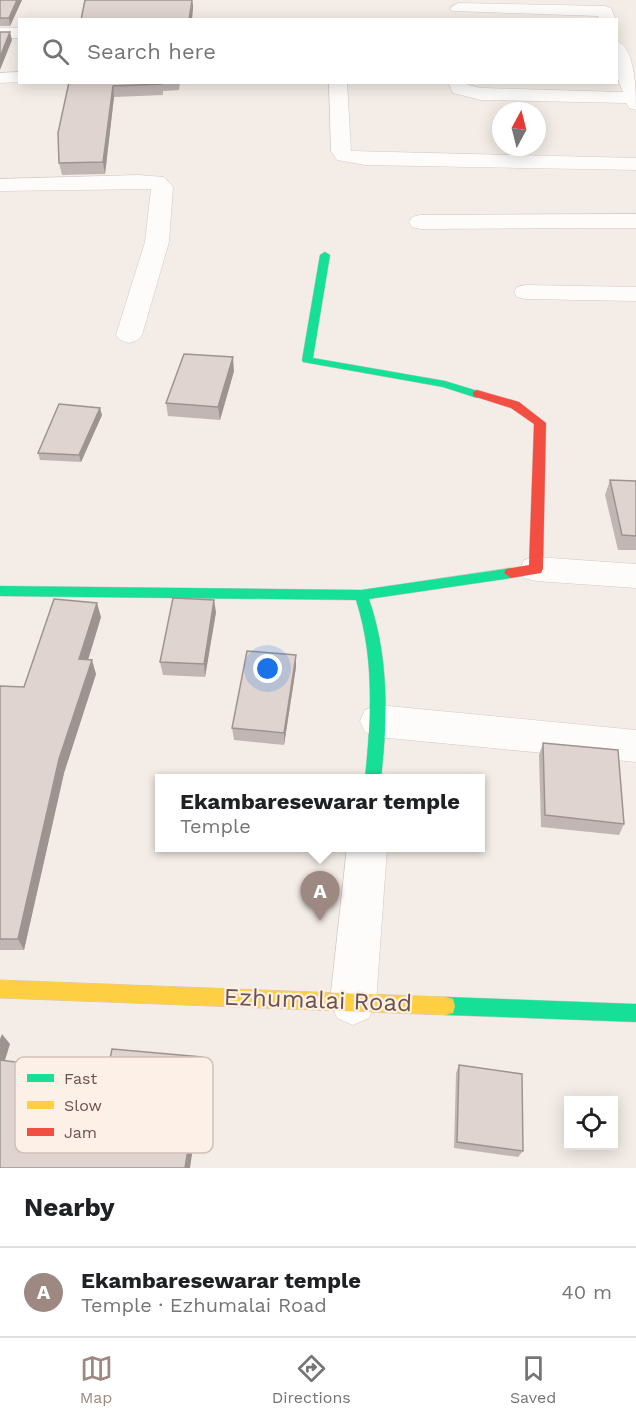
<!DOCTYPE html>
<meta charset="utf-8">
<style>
body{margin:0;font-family:"Work Sans",sans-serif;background:#f2f2f2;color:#202124}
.controls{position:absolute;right:18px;bottom:18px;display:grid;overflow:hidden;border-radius:0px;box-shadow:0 3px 15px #0003}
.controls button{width:54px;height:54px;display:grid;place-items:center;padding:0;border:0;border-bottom:2px solid #e0e0e0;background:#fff;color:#202124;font:30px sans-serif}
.compass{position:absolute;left:492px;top:102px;width:54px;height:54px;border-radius:50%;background:#fff;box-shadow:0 3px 15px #0003;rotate:7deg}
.you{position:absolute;left:268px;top:669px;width:21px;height:21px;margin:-15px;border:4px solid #fff;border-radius:50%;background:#1a73e8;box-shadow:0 0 0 9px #1a73e833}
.badge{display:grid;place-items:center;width:39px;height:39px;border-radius:50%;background:#9d8882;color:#fff;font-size:20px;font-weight:700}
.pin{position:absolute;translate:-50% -50px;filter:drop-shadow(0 2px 3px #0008)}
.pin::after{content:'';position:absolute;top:32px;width:21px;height:18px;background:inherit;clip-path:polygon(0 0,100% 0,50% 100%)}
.popup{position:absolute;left:155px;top:774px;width:330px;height:78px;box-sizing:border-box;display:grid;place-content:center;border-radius:0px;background:#fff;filter:drop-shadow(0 2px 4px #0005);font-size:20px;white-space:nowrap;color:#757577}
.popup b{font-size:22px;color:#202124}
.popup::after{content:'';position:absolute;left:50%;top:100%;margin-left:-12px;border:12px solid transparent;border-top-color:#fff}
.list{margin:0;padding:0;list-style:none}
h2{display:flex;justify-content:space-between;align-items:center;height:78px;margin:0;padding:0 24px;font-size:26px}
h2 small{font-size:20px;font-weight:400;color:#757577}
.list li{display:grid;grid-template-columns:39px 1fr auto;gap:18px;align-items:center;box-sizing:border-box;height:90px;padding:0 24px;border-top:2px solid #e0e0e0}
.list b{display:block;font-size:22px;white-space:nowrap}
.list p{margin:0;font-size:20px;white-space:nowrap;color:#757577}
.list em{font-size:20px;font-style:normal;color:#757577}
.icon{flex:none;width:33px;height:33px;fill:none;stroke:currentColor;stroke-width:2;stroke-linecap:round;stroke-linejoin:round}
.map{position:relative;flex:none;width:636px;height:1168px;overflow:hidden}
.search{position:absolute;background:#fff;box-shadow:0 3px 15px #0003;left:18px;right:18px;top:18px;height:66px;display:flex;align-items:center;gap:15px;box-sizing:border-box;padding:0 21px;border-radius:0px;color:#757577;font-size:22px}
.sheet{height:168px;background:#fff}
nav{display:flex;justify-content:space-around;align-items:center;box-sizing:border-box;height:84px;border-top:2px solid #e0e0e0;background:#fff;font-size:16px;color:#757577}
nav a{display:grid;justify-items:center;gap:3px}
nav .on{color:#9d8882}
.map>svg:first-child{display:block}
</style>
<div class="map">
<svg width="636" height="1168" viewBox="0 0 636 1168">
<rect width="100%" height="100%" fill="#f4ede7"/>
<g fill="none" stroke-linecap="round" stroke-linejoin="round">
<defs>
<g id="street">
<path d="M 458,3 L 605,6 L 611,8 L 616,20 L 600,20 L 598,16 L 452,11 L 450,8 Z"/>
<rect x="0" y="28" width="20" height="10"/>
<path d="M 616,41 C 636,46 636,93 636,110 L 629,108 L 626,103 L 481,100 L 453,93 L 448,82 L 466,82 L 468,85 L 481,88 L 623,92 L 616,74 Z"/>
<path d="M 20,72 L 20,82 L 0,83 L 0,73 Z"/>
<path d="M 329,82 L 347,82 L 351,151 L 636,158 L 636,170 L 365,165 L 337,160 L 331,151 Z"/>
<path d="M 138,175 L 164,177 L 173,187 L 169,242 L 142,335 L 138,340 L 129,343 L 120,340 L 116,335 L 145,242 L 151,189 L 0,191 L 0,179 Z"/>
<path d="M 636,214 L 636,228 L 420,229 L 412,227 L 409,222 L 412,217 L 420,215 Z"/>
<path d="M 526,285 L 636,287 L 636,301 L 526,299 L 517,297 L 514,292 L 517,287 Z"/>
<path d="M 536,557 L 636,564 L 636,588 L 536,581 L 524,578 L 520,569 L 524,560 Z"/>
<path d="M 378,705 L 636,730 L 636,762 L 378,737 L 365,732 L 360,721 L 365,710 Z"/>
<path d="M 347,848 L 387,848 L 376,1002 L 369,1018 L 353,1025 L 337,1018 L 330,1002 Z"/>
</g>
<g id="fast">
<path d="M 325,252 L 330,255 L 313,358 L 445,381 L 481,392 L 481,396 L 477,398 L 443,387 L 303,362 L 302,360 L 320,255 Z"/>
<path d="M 511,568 L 518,573 L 511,578 L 369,599 C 389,657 388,718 381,778 L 365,778 C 371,718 375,659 356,600 L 0,596 L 0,586 L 361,590 Z"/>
<path d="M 446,997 L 636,1004 L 636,1022 L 446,1015 L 439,1013 L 437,1006 L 439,999 Z"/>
</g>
<path id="slow" d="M 0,980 L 446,997 L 453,999 L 455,1006 L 453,1013 L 446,1015 L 0,998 Z"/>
<path id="jam" d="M 477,390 L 519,402 L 546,423 L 543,569 L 541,573 L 511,578 L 504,573 L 506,569 L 529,565 L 534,424 L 511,408 L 473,396 L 473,392 Z"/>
</defs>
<use href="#street" stroke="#d2c8c4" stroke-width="1"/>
<use href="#fast" stroke="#d2c8c4" stroke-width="1"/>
<use href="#slow" stroke="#d2c8c4" stroke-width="1"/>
<use href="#jam" stroke="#d2c8c4" stroke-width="1"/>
<use href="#street" fill="#fdfcfb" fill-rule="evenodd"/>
<use href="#fast" fill="#16e098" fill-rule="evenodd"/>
<use href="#slow" fill="#ffcf43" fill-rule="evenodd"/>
<use href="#jam" fill="#f24e42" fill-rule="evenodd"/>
</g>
<g fill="#c1b6b3">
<path d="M 0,0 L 22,0 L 10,26 L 0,26 Z"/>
<path d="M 69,82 L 180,82 L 179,90 L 163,91 L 163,95 L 114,97 L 105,174 L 62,175 L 59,163 Z"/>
<path d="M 234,371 L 220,420 L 168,416 L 166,403 Z"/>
<path d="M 102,415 L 81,462 L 40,460 L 38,453 Z"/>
<path d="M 610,480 L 636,481 L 636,550 L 618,550 L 605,495 Z"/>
<path d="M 216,612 L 205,677 L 163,675 L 160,662 Z"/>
<path d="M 101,617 L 88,660 L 96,674 L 64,773 L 24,950 L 0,950 L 0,686 L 24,687 Z"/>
<path d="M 296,655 L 296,667 L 284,745 L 234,740 L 232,728 Z"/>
<path d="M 543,743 L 624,824 L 619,835 L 541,827 L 539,755 Z"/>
<path d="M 459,1065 L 523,1151 L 518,1157 L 454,1148 L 456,1073 Z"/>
</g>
<g fill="#9d9492">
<path d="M 17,0 L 22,0 L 10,26 L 9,18 Z"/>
<path d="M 193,0 L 193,9 L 192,20 L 189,20 Z"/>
<path d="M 10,32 L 12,40 L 0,70 L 0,57 Z"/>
<path d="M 113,86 L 114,97 L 105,174 L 103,162 Z"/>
<path d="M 233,357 L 234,371 L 220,420 L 218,407 Z"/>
<path d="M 100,408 L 102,415 L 81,462 L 79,455 Z"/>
<path d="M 214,600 L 216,612 L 205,677 L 204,664 Z"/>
<path d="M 97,603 L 101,617 L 84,673 L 79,659 Z"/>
<path d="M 296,655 L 296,667 L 284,745 L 284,733 Z"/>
<path d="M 92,660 L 96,674 L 64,773 L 24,950 L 18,939 L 59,759 Z"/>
<path d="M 2,1034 L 10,1044 L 2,1070 L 0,1067 L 0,1039 Z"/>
<path d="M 202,1057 L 205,1067 L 190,1168 L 185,1168 Z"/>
</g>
<g fill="#e0d4d0" stroke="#9d9492" stroke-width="1.5">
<path d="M 0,0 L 17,0 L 9,18 L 0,18 Z"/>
<path d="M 85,0 L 192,0 L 189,20 L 81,20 Z"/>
<path d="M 0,32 L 10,32 L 0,57 Z"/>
<path d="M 69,82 L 161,82 L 161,84 L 113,86 L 103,162 L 59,163 L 58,133 Z"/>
<path d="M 184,354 L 233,357 L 218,407 L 166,403 Z"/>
<path d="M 59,404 L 100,408 L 79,455 L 38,453 Z"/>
<path d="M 610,480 L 636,481 L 636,536 L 622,535 Z"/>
<path d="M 173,598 L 214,600 L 204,664 L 160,662 Z"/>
<path d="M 54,599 L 97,603 L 79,659 L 92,660 L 59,759 L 18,939 L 0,939 L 0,686 L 24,687 Z"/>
<path d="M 247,651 L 296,655 L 284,733 L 232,728 Z"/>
<path d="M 543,743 L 618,750 L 624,824 L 545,815 Z"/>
<path d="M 112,1049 L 202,1057 L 185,1168 L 0,1168 L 0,1060 L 107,1074 Z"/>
<path d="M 459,1065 L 522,1074 L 523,1151 L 457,1142 Z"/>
</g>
<g text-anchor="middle" stroke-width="4.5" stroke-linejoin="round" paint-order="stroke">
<g font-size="24" fill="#6e514b" stroke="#fdf0e7">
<text transform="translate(318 1000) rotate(2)" y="8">Ezhumalai Road</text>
</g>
</g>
<rect x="15" y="1057" width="198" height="96" rx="9" fill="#fdf0e7" stroke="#d2c0b8" stroke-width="1.5"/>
<rect x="27" y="1074" width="27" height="8" fill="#16e098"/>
<rect x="27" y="1101" width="27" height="8" fill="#ffcf43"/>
<rect x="27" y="1128" width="27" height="8" fill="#f24e42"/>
<g font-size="16" fill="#6e514b">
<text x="64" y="1084">Fast</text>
<text x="64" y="1111">Slow</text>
<text x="64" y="1138">Jam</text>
</g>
</svg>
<div class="controls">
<button><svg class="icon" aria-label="locate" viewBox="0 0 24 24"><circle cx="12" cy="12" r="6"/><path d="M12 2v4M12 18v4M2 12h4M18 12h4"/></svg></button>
</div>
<svg class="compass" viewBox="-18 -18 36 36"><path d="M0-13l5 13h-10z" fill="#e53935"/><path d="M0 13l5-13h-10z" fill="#757577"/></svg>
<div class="you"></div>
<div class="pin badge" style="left:320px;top:921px">A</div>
<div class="popup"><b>Ekambaresewarar temple</b>Temple</div>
<div class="search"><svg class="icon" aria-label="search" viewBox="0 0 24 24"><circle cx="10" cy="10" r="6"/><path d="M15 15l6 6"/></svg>Search here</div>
</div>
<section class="sheet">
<h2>Nearby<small></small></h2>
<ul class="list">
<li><span class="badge">A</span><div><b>Ekambaresewarar temple</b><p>Temple · Ezhumalai Road</p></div><em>40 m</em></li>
</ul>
</section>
<nav>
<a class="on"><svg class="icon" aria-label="map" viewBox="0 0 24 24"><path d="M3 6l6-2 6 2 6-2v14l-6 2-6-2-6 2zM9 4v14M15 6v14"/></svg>Map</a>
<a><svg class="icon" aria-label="directions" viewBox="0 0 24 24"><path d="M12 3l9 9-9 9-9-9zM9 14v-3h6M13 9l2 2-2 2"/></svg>Directions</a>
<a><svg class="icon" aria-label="saved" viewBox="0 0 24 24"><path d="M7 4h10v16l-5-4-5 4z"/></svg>Saved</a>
</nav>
